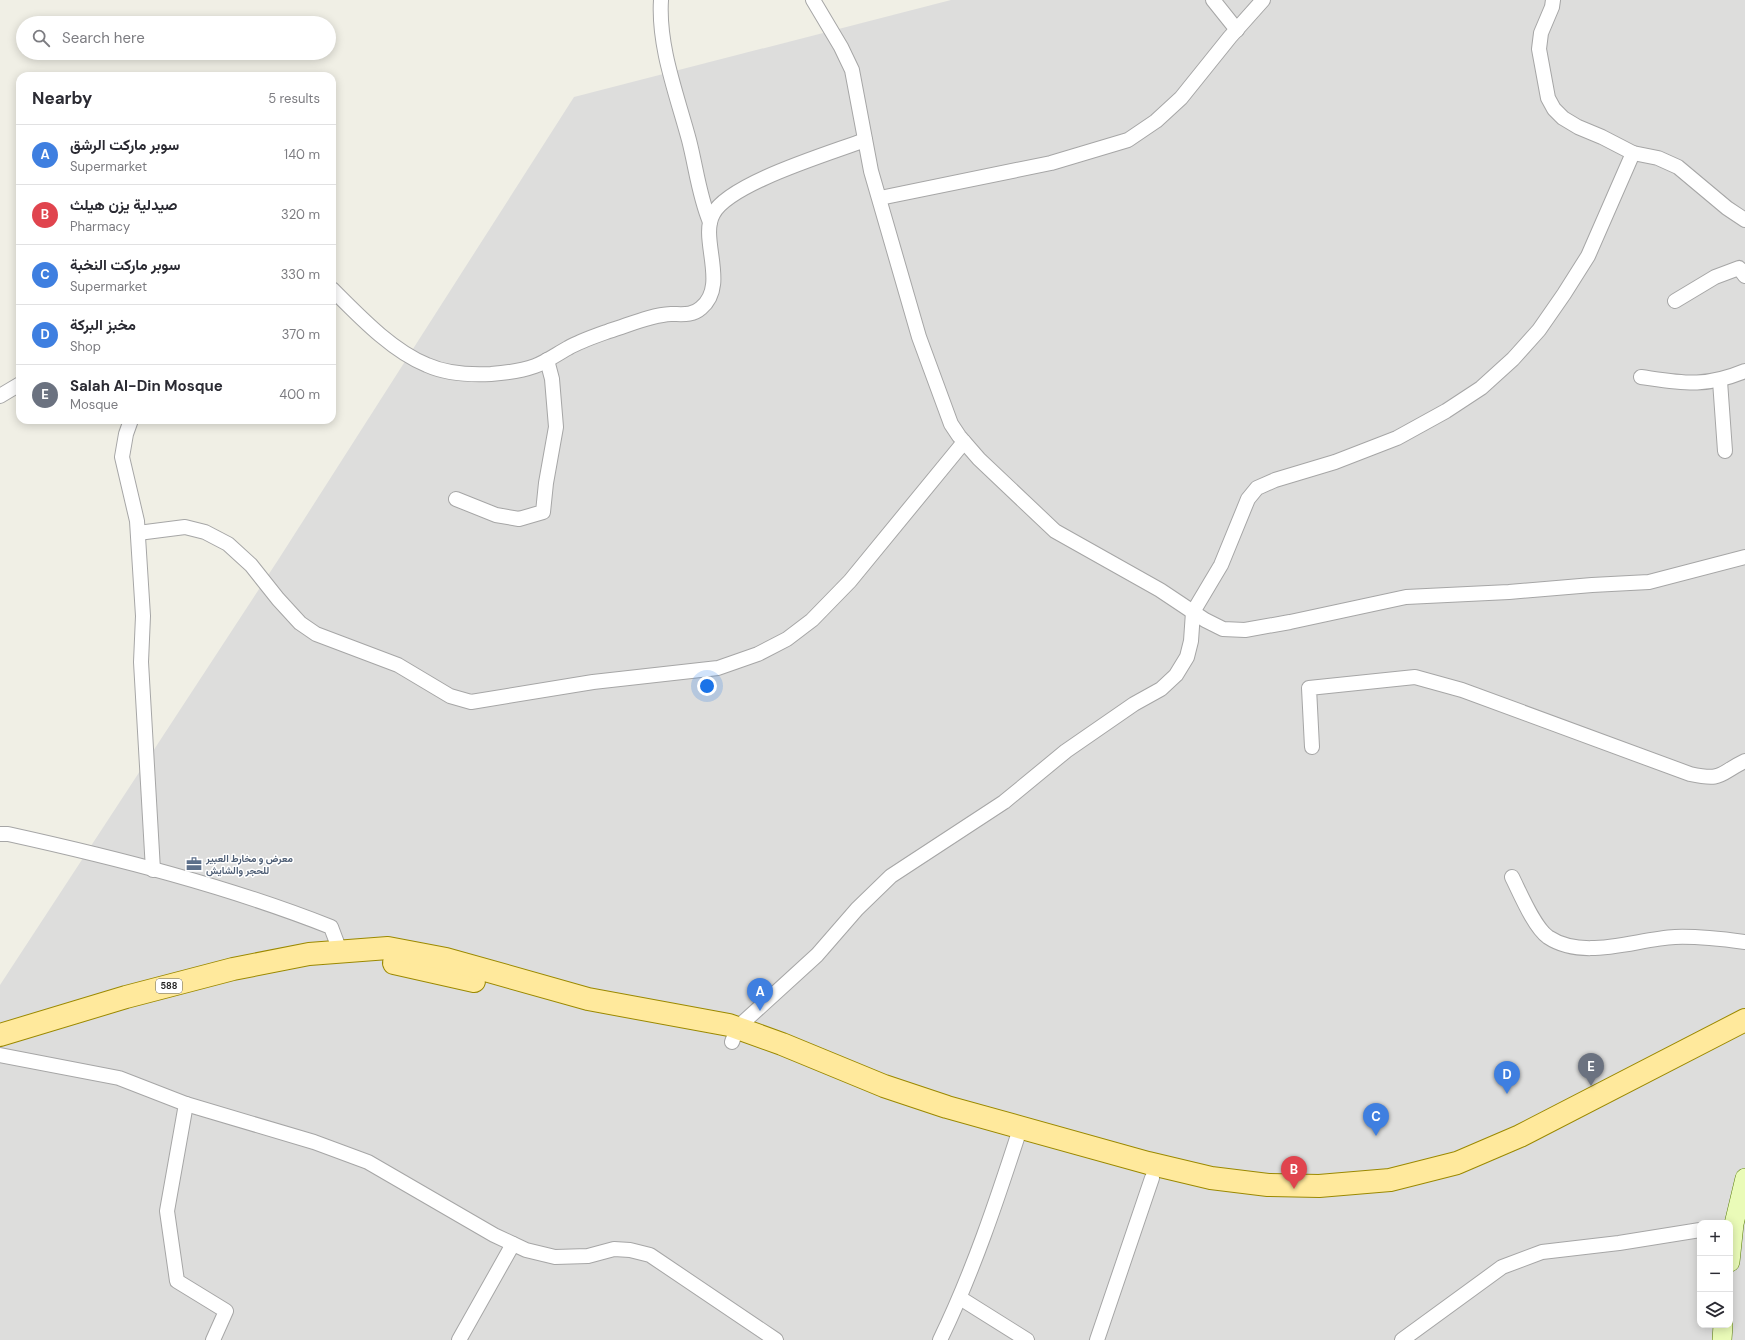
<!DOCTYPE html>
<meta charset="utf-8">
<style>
body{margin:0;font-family:"DM Sans",Vazirmatn,sans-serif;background:#f2f2f3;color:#2b2b33}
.controls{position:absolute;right:12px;bottom:12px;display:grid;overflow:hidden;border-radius:8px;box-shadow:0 2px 10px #0003}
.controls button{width:36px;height:36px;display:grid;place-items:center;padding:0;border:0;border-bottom:1px solid #e1e1e2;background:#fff;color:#2b2b33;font:20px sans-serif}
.you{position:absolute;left:707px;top:686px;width:14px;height:14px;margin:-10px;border:3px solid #fff;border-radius:50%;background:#1a73e8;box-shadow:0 0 0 6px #1a73e833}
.badge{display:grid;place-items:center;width:26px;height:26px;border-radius:50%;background:#1a73e8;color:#fff;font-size:13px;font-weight:700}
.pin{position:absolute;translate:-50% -33px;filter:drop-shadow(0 1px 2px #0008)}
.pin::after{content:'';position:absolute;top:21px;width:14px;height:12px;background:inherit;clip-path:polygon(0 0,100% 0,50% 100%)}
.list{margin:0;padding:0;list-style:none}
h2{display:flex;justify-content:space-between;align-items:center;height:52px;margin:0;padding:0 16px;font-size:17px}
h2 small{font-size:13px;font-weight:400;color:#7c7c81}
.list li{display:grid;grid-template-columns:26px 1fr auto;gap:12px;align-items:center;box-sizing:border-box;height:60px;padding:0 16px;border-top:1px solid #e1e1e2}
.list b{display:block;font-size:15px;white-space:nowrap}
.list p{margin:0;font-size:13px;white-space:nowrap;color:#7c7c81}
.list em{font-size:13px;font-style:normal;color:#7c7c81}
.icon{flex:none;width:22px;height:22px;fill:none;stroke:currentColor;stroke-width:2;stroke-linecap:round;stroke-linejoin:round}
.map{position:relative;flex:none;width:1745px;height:1340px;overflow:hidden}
.search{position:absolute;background:#fff;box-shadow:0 2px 10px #0003;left:16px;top:16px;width:320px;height:44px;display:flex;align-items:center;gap:10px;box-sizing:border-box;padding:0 14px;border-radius:22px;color:#7c7c81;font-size:15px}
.panel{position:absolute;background:#fff;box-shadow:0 2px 10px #0003;left:16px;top:72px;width:320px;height:352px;border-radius:12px}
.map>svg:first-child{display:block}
</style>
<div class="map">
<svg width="1745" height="1340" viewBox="0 0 1745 1340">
<rect width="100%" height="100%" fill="#f0efe5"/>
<path fill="#dddddc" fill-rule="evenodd" d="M 951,0 L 1745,0 L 1745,1340 L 0,1340 L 0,985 L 280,557 L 574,97 ZM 1700,1223 L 1730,1223 L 1730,1325 L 1700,1325 Z"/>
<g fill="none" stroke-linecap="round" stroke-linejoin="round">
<defs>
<g id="street">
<path d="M 661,0 C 658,47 677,95 689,140 C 696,167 699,196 710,222"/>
<path d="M 813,0 L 841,47 L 852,70 L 871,171 L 919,337 L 951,424 L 959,436 L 979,459 L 1055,531 L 1160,590 L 1205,620 L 1223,629 L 1245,630 L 1290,622 L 1406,597 L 1509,592 L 1592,585 L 1649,582 L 1745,557"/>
<path d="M 1213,0 L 1237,30"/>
<path d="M 1553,0 L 1552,7 L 1541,33 L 1539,49 L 1548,98 L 1554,109 L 1563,118 L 1578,127 L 1602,137 L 1633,153 L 1658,158 L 1678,167 L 1727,208 L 1745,220"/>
<path d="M 880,198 L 1051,163 L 1128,140 L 1156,121 L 1181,98 L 1230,37 L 1263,0"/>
<path d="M 332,289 C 359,316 392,351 427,365 C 447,374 470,375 491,374 C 505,373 521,371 535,366 C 546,362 557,354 568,348 C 580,341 595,336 609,331 C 629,325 650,315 671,314 C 682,314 692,316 701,308 C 729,285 699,239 713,214 C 729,183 831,153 865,140"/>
<path d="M 1675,301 L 1715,277 L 1739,268 L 1745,276"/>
<path d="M 1641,377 C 1683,383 1704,388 1745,371"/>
<path d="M 1720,381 L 1725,451"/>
<path d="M 0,396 L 20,384"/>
<path d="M 131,420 L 126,434 L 122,457 L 137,521 L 143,616 L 141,662 L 153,870"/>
<path d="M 456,499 L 496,515 L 519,519 L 543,512 L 546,483 L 556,427 L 552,379 L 547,360"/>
<path d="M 138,533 L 185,527 L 205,532 L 228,544 L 251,565 L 278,599 L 300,623 L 316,634 L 398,665 L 450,696 L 471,702 L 593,682 L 718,668 L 758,654 L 787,639 L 812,620 L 850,581 L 964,442"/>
<path d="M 1312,747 L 1309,688 L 1415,677 L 1462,690 L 1690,774 C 1724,781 1718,774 1745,761"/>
<path d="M 0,834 L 8,834 C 117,858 227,886 331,927 L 340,951"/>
<path d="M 1512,877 C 1520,893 1534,927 1548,937 C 1584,961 1635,939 1675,937 C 1698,936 1722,939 1745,942"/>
<path d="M 732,1042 L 737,1028 L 817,955 L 857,909 L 891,876 L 1004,802 L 1066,751 L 1134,704 L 1161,689 L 1176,675 L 1187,657 L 1191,641 L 1193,612 L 1221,565 L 1248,499 L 1257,488 L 1275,480 L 1335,462 L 1397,438 L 1446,411 L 1481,388 L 1513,359 L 1539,330 L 1564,294 L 1588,256 L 1633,153"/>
<path d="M 0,1055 L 119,1078 L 186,1104 L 314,1142 L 368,1162 L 494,1235 L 526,1250 L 555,1257 L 588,1256 L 614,1249 L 630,1250 L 650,1255 L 776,1340"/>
<path d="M 186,1104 L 167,1211 L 177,1281 L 226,1311 L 213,1340"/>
<path d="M 960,1298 L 1027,1340"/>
<path d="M 459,1340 L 513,1244"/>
<path d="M 940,1340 C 973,1272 997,1200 1020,1129"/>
<path d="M 1097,1340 L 1152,1178"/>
<path d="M 1402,1340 L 1502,1267 L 1542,1252 L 1619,1243 L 1700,1230"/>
</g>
<g id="secondary">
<path d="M 1730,1262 L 1734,1224 L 1745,1178"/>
<path d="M 1722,1340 L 1723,1325"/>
</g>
<g id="primary">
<path d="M 394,963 L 474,981"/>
<path d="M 0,1035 L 126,997 L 233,969 L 309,954 L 388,948 L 446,959 L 588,999 L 729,1025 L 782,1044 L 884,1086 L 947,1107 L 1148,1163 L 1211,1178 L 1268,1185 L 1319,1186 L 1390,1180 L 1457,1163 L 1520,1136 L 1745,1020"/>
</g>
</defs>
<use href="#street" stroke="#a6a6a6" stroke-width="16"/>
<use href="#secondary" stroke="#547b01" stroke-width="20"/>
<use href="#primary" stroke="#9b8900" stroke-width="24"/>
<use href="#street" stroke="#fff" stroke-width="14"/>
<use href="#secondary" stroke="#eafbb8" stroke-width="19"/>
<use href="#primary" stroke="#ffe99c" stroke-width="22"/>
</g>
<defs>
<symbol id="office-bare" viewBox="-9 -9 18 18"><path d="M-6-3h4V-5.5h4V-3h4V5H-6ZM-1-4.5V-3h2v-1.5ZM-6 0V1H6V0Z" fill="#5c6f8a" stroke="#fff" stroke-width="2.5" paint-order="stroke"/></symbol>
</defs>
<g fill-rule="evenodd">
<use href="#office-bare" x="183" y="853" width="22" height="22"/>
</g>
<g text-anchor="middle" stroke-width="3" stroke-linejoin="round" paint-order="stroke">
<rect fill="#fff" stroke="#626262" stroke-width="1" x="156" y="979" width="26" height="14" rx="3"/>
<g font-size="9" font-weight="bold" fill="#1f1f1f">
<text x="169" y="989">588</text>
</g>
<g font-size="10" font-weight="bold" fill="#4e5e75" stroke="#fff" text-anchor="start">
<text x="206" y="862">معرض و مخارط العبير<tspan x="206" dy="12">للحجر والشايش</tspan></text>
</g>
</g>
</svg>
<div class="controls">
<button>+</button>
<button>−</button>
<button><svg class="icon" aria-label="layers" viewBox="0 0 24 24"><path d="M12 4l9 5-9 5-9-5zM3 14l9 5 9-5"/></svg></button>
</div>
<div class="you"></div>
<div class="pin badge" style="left:760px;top:1011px;background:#3f7fe0">A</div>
<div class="pin badge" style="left:1294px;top:1189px;background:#e0444e">B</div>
<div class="pin badge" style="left:1376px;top:1136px;background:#3f7fe0">C</div>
<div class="pin badge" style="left:1507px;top:1094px;background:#3f7fe0">D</div>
<div class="pin badge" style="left:1591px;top:1086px;background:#6b7280">E</div>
<div class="search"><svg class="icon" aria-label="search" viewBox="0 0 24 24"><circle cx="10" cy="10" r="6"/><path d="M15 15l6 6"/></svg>Search here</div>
<section class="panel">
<h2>Nearby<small>5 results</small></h2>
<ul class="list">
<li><span class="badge" style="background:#3f7fe0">A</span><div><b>سوبر ماركت الرشق</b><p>Supermarket</p></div><em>140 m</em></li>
<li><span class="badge" style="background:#e0444e">B</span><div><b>صيدلية يزن هيلث</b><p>Pharmacy</p></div><em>320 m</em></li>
<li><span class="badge" style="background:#3f7fe0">C</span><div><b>سوبر ماركت النخبة</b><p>Supermarket</p></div><em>330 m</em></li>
<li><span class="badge" style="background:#3f7fe0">D</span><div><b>مخبز البركة</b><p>Shop</p></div><em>370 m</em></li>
<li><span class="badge" style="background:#6b7280">E</span><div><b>Salah Al-Din Mosque</b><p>Mosque</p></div><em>400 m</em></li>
</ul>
</section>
</div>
